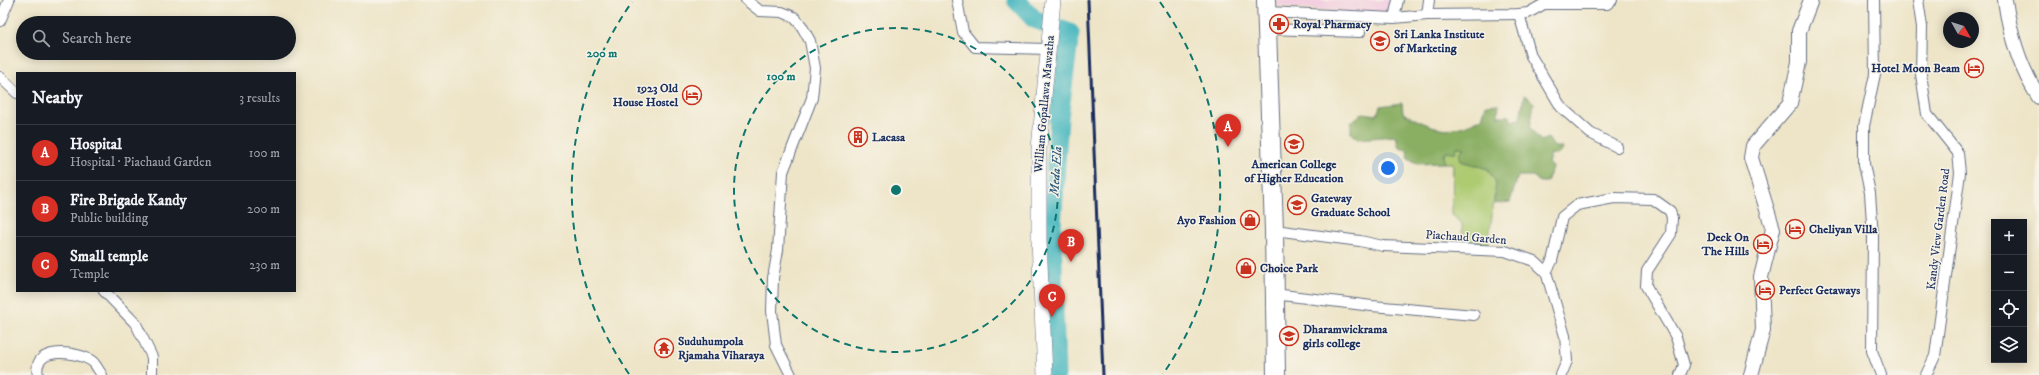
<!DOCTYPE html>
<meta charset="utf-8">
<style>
body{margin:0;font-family:"IM FELL DW Pica",serif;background:#242831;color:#f1f3f6}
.controls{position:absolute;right:12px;bottom:12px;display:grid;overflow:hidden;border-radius:0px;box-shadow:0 2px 10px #0003}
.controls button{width:36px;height:36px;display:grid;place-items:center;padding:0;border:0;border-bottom:1px solid #363941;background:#171b24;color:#f1f3f6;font:20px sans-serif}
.compass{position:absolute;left:1943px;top:12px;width:36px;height:36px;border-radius:50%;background:#171b24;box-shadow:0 2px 10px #0003;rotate:129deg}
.you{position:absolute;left:1388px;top:168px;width:14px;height:14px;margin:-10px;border:3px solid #fff;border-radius:50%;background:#1a73e8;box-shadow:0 0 0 6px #1a73e833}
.badge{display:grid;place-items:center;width:26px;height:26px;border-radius:50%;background:#d93025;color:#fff;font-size:13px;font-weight:700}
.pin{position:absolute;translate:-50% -33px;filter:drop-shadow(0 1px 2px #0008)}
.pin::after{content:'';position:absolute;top:21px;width:14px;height:12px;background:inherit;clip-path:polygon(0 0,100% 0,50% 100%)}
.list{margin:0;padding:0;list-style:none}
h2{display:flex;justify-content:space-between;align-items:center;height:52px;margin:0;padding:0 16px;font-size:17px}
h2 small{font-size:13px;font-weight:400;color:#9ea1a6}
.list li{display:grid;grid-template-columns:26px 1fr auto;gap:12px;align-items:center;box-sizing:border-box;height:56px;padding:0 16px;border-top:1px solid #363941}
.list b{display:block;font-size:15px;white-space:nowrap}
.list p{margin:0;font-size:13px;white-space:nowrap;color:#9ea1a6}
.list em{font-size:13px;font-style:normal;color:#9ea1a6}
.icon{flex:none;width:22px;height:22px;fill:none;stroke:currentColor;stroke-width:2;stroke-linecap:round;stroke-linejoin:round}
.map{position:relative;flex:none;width:2039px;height:375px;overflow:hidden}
.search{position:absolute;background:#171b24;box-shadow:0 2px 10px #0003;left:16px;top:16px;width:280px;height:44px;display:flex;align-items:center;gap:10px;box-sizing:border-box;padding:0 14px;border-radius:22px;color:#9ea1a6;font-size:15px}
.panel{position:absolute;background:#171b24;box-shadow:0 2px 10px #0003;left:16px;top:72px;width:280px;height:220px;border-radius:0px}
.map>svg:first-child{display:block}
</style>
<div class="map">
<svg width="2039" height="375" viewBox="0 0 2039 375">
<rect width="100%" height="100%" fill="#f7f3e8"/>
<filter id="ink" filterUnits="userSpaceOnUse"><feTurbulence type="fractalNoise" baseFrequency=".025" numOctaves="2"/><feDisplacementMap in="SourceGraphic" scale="8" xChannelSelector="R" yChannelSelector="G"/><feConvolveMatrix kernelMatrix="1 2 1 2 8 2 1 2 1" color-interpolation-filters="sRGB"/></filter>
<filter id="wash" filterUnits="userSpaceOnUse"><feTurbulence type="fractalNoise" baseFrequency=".012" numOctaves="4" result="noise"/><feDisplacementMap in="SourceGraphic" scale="16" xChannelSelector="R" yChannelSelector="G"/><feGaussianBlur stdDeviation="0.9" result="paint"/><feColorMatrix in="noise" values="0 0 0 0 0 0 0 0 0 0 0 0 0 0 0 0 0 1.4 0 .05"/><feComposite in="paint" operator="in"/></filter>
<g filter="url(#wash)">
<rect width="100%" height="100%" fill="#eee5c8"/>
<path fill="#f3cfe0" d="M 1276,0 L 1391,0 L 1390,16 L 1277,6 Z"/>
<path fill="#aecb72" stroke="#647d68" d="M 1457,147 L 1465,148 L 1461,161 L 1488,169 L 1496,183 L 1488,246 L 1463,247 L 1462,223 L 1452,215 L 1453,163 L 1444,163 L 1444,154 Z"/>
<path fill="#8aaf64" stroke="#526f61" d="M 1524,95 L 1534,103 L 1530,128 L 1541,141 L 1548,138 L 1554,147 L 1562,147 L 1563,150 L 1557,155 L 1551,154 L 1548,163 L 1552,167 L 1547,182 L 1540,182 L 1533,176 L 1518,176 L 1510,202 L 1494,204 L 1496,183 L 1488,169 L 1461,161 L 1459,153 L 1465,148 L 1457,147 L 1455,153 L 1448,151 L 1444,154 L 1444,163 L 1418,164 L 1408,158 L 1407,150 L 1399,148 L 1396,136 L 1357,139 L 1351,133 L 1351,122 L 1363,113 L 1377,115 L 1380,106 L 1402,103 L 1403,113 C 1434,129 1449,136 1482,118 L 1486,105 L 1499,104 L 1498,116 L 1510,116 L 1511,121 L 1520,119 Z"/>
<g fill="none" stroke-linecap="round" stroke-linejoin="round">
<path stroke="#49b8bf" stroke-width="19" d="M 1016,0 L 1034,19 L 1070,33 L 1059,118 L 1052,227 L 1056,375"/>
</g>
</g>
<g filter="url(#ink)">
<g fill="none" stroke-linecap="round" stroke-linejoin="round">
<defs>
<g id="street">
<path d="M 746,0 L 760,11 L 782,12 L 794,17 L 801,25 L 810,41 L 815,68 L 812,98 L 783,172 L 778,250 L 773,278 L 772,311 L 776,345 L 791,375"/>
<path d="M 957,0 L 963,32 L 975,47 L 1048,49"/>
<path d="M 1874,0 L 1875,74 L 1864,126 L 1864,164 L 1870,193 L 1873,237 L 1872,351 L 1881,375"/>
<path d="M 1918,0 L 1922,27 L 1921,74 L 1927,114 L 1958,153 L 1960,173 L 1935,356 L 1926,375"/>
<path d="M 1267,12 L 1394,18 L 1427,15 L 1519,14 L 1528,13 L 1544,4 L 1607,4 L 1612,0"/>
<path d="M 1519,14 L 1531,56 L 1561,107 L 1590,133 L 1617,147"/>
<path d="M 1427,15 L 1429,0"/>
<path d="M 1394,18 L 1398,0"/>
<path d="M 0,21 L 9,0"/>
<path d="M 1267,29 L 1360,32"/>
<path d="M 0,77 L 17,93"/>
<path d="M 1274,230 L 1360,241 L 1383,246 L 1505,251 L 1534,261 L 1546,272 L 1565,336 L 1567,361 L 1561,375"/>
<path d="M 1546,272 L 1552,261 L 1562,217 L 1577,205 L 1614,198 L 1653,199 L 1670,211 L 1672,218 L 1671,234 L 1647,271 L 1646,286 L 1676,337 L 1684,365 L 1680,375"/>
<path d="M 104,291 L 136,324 L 152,357 L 152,375"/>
<path d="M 1274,294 L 1372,306 L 1474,315"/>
<path d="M 38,375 C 31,345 79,351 93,362 C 96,365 99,371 102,375"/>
</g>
<g id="secondary">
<path d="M 2005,0 C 2010,35 2019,67 2039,97"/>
<path d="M 1751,375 L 1763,330 L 1761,277 L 1773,229 L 1751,158 L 1753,146 L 1790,103 L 1799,62 L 1799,31 L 1811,0"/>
</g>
<path id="primary" d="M 1045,375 L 1039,240 L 1039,149 L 1053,0"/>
<path id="highway" d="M 1266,0 L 1274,230 L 1276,375"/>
</defs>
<use href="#street" stroke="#656f83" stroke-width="12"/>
<use href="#secondary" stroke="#656f83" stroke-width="16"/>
<use href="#primary" stroke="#656f83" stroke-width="16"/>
<use href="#highway" stroke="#656f83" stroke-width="20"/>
<use href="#street" stroke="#fff" stroke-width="10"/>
<use href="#secondary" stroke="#fff" stroke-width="14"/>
<use href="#primary" stroke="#fff" stroke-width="15"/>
<use href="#highway" stroke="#fff" stroke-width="18"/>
<path stroke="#1b2f5e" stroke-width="3" d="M 1088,0 L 1103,375"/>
</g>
</g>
<g fill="none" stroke="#0f766e" stroke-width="2" stroke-dasharray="7 5">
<circle cx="896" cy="190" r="162"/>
<path d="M629 374A324 324 0 0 1 632 2M1160 2A324 324 0 0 1 1163 374"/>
</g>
<defs>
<symbol id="pharmacy-ring" viewBox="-11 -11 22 22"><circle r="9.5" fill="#f7f3e8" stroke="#c8321e" stroke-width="1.5"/><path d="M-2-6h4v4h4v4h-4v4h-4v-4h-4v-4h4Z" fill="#c8321e"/></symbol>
<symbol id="university-ring" viewBox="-11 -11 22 22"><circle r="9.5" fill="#f7f3e8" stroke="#c8321e" stroke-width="1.5"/><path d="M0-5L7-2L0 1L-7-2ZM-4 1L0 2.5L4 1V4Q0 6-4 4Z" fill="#c8321e"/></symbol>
<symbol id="hotel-ring" viewBox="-11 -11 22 22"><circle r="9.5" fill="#f7f3e8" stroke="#c8321e" stroke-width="1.5"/><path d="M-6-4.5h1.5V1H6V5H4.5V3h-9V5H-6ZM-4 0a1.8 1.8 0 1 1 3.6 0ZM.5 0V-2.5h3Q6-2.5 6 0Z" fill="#c8321e"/></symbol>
<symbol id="building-ring" viewBox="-11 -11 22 22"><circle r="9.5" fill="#f7f3e8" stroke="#c8321e" stroke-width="1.5"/><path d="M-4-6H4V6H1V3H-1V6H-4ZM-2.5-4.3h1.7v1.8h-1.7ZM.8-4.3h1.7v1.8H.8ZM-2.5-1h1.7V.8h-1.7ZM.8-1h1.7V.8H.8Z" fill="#c8321e"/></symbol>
<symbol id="shop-ring" viewBox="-11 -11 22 22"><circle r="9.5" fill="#f7f3e8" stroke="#c8321e" stroke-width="1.5"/><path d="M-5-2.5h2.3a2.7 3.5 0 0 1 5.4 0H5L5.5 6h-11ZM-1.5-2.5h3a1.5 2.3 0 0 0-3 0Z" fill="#c8321e"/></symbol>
<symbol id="school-ring" viewBox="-11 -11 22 22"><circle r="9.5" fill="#f7f3e8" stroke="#c8321e" stroke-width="1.5"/><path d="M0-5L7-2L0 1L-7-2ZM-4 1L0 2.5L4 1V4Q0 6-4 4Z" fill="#c8321e"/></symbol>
<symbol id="temple-ring" viewBox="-11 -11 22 22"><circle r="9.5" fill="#f7f3e8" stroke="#c8321e" stroke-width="1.5"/><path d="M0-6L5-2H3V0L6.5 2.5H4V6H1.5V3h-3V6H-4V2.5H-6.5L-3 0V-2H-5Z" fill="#c8321e"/></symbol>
</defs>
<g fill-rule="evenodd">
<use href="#pharmacy-ring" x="1268" y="13" width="22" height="22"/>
<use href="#university-ring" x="1369" y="30" width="22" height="22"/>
<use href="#hotel-ring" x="1963" y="57" width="22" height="22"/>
<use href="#hotel-ring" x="681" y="84" width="22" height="22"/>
<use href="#building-ring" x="847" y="126" width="22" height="22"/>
<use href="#university-ring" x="1283" y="133" width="22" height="22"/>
<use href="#university-ring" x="1286" y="194" width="22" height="22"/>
<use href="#shop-ring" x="1239" y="209" width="22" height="22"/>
<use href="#hotel-ring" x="1784" y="218" width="22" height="22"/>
<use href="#hotel-ring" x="1752" y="233" width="22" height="22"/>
<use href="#shop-ring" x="1235" y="257" width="22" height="22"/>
<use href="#hotel-ring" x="1754" y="279" width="22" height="22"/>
<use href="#school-ring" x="1278" y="325" width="22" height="22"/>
<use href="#temple-ring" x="653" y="337" width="22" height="22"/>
</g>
<g text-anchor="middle" stroke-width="3" stroke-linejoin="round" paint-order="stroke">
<g font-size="12" font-weight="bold" fill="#1b2f5e" stroke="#f7f3e8" text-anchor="start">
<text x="1293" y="28">Royal Pharmacy</text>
<text x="1394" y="38">Sri Lanka Institute<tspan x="1394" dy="14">of Marketing</tspan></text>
<text x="1960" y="72" text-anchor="end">Hotel Moon Beam</text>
<text x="678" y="92" text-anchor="end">1923 Old<tspan x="678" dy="14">House Hostel</tspan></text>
<text x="872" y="141">Lacasa</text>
<text x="1294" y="168" text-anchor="middle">American College<tspan x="1294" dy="14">of Higher Education</tspan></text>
<text x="1311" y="202">Gateway<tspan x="1311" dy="14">Graduate School</tspan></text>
<text x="1236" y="224" text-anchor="end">Ayo Fashion</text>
<text x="1809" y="233">Cheliyan Villa</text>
<text x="1749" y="241" text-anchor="end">Deck On<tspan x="1749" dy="14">The Hills</tspan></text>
<text x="1260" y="272">Choice Park</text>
<text x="1779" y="294">Perfect Getaways</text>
<text x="1303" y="333">Dharamwickrama<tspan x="1303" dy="14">girls college</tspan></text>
<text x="678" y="345">Suduhumpola<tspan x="678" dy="14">Rjamaha Viharaya</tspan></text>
</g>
<g font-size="12" fill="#1b2f5e" stroke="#f7f3e8">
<text transform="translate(1044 104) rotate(-85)" y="4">William Gopallawa Mawatha</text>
<text transform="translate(1938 229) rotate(-83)" y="4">Kandy View Garden Road</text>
<text transform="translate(1466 237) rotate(4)" y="4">Piachaud Garden</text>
</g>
<g font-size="13" font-style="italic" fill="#29587b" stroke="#f7f3e8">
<text transform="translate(1055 171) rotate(-86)" y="5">Meda Ela</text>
</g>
</g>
<circle cx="896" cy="190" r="6" fill="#0f766e" stroke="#f7f3e8" stroke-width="2"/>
<g font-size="12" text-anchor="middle" font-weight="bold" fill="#0f766e" stroke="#f7f3e8" stroke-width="3" stroke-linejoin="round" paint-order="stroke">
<text x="602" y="57">200 m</text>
<text x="781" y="80">100 m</text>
</g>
</svg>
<div class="controls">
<button>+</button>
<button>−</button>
<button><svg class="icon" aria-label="locate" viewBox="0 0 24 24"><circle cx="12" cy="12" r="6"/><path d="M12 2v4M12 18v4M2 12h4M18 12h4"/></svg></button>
<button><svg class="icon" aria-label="layers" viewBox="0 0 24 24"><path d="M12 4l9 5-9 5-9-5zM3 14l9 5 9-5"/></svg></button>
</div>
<svg class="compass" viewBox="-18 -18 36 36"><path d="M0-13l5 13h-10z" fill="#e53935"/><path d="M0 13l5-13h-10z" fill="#9ea1a6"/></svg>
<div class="you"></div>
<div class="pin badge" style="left:1228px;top:147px">A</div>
<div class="pin badge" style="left:1071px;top:262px">B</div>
<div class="pin badge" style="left:1052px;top:317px">C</div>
<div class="search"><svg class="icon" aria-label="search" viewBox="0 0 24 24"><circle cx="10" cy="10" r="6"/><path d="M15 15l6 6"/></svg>Search here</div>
<section class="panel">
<h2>Nearby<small>3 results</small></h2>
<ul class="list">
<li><span class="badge">A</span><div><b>Hospital</b><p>Hospital · Piachaud Garden</p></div><em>100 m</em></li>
<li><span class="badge">B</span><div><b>Fire Brigade Kandy</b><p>Public building</p></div><em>200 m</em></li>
<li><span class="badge">C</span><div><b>Small temple</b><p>Temple</p></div><em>230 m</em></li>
</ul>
</section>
</div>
